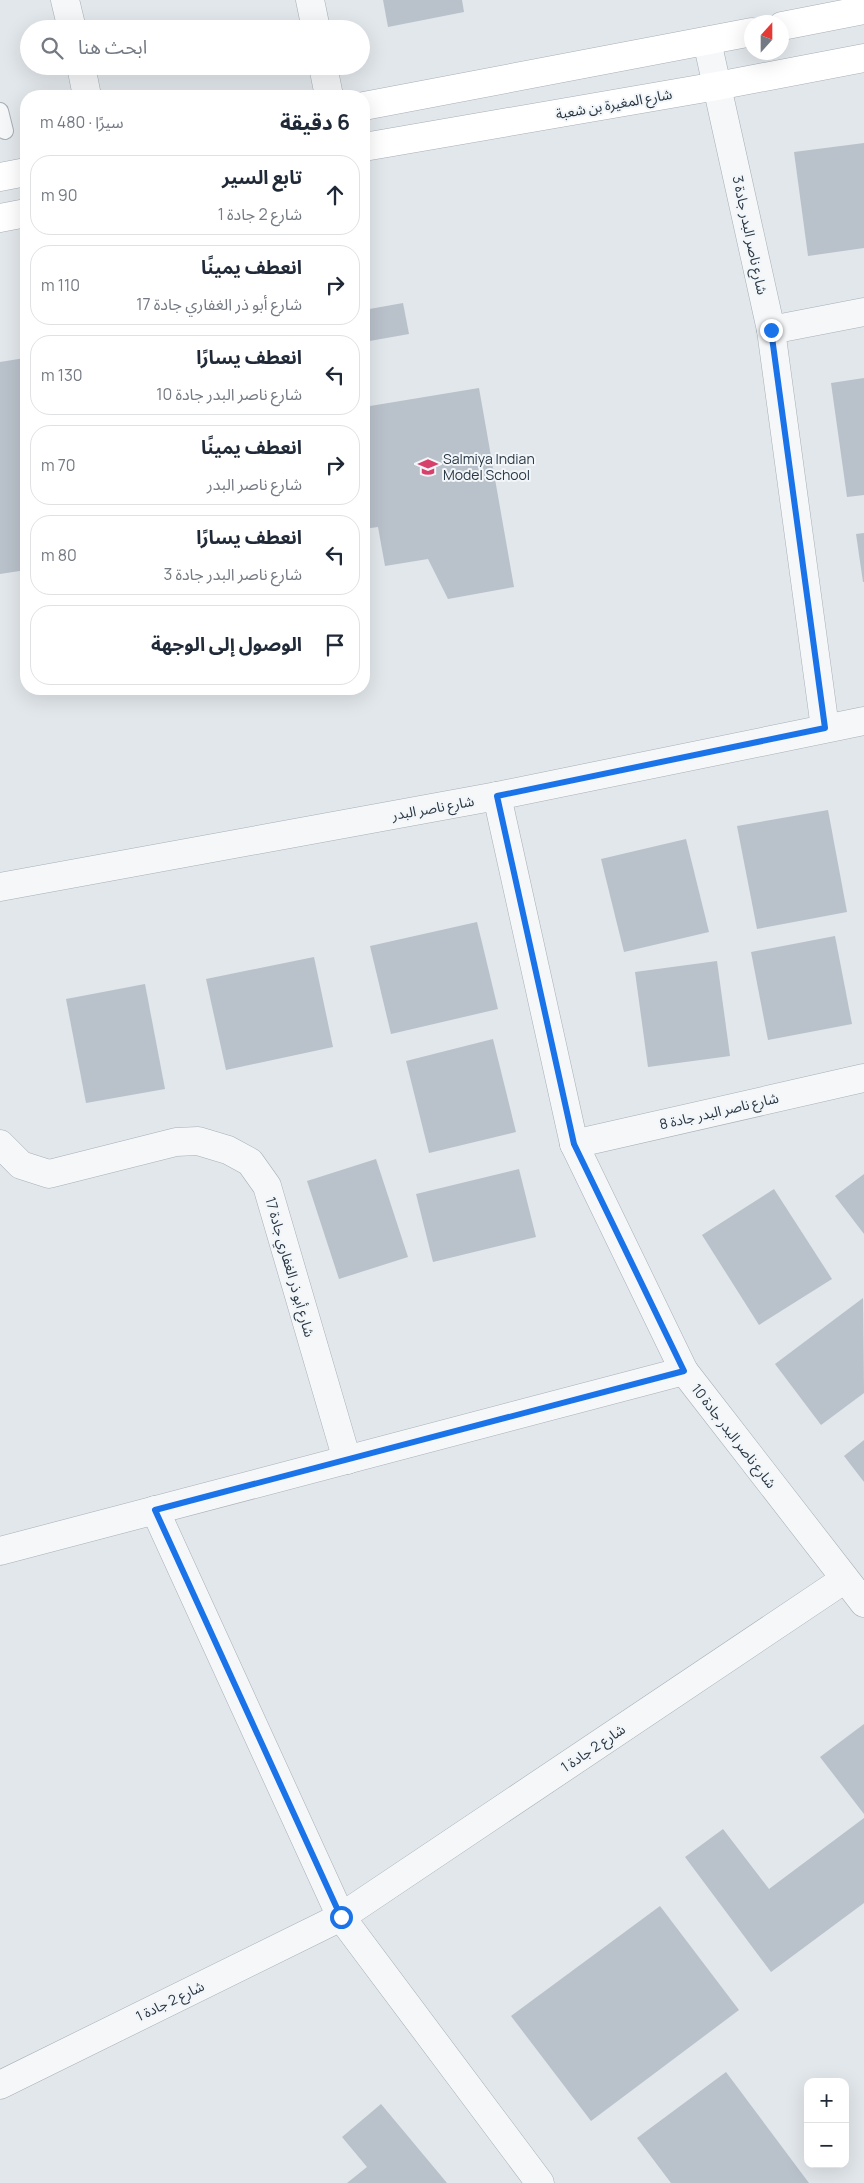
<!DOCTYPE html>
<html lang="ar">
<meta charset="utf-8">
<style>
body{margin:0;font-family:Manrope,"Noto Sans Arabic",sans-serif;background:#f2f2f3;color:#1f2937;direction:rtl}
.controls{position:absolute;right:15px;bottom:15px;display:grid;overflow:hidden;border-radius:10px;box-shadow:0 5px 20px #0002}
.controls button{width:45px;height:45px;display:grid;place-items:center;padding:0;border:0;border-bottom:1px solid #e0e1e3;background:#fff;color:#1f2937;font:25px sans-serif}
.compass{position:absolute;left:744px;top:15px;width:45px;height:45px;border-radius:50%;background:#fff;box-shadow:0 5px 20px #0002;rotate:21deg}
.stop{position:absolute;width:15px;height:15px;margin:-11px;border:4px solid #1a73e8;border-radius:50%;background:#fff}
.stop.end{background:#1a73e8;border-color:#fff;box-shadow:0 1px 5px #0008}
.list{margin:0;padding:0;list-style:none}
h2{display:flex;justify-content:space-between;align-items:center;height:65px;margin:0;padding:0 20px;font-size:21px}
h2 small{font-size:16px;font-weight:400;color:#747a83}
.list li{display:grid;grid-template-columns:32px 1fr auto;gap:15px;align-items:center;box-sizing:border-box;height:80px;margin:0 10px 10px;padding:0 10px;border:1px solid #e0e1e3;border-radius:20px}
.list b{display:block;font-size:19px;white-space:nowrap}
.list p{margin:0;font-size:16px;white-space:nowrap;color:#747a83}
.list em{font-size:16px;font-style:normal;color:#747a83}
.icon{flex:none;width:28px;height:28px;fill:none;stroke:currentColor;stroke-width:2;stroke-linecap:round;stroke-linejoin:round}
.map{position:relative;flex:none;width:864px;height:2183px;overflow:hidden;direction:ltr}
.search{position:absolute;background:#fff;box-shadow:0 5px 20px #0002;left:20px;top:20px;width:350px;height:55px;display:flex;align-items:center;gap:12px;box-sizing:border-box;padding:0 18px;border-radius:28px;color:#747a83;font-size:19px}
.panel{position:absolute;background:#fff;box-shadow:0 5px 20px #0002;left:20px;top:90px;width:350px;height:605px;border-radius:20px;direction:rtl}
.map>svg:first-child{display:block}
</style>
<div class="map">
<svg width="864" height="2183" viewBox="0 0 864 2183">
<rect width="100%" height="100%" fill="#e2e7eb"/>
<g fill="#b9c1ca">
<path d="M 383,0 L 462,0 L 464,12 L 388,27 Z"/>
<path d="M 864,143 L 864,248 L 808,256 L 794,152 Z"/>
<path d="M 403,303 L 409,334 L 364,342 L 364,310 Z"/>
<path d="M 26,332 L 26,570 L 0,574 L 0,362 L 25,358 L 21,333 Z"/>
<path d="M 864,378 L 864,495 L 847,497 L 831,383 Z"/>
<path d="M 479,388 L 514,587 L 448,599 L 428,559 L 385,566 L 378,527 L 364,529 L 364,407 Z"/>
<path d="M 864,533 L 864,582 L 863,582 L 856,534 Z"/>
<path d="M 828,810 L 847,912 L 757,929 L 737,826 Z"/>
<path d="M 686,839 L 709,932 L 624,952 L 601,859 Z"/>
<path d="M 477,922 L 498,1009 L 391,1034 L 370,946 Z"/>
<path d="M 835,936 L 852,1024 L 768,1040 L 751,952 Z"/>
<path d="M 314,957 L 333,1047 L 226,1070 L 206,979 Z"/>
<path d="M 717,961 L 730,1056 L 648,1067 L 635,972 Z"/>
<path d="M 145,984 L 165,1089 L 86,1103 L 66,999 Z"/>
<path d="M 493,1039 L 516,1132 L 429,1153 L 406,1061 Z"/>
<path d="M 376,1159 L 408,1257 L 339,1279 L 307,1181 Z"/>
<path d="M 519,1169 L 536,1237 L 433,1262 L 416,1194 Z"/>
<path d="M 864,1174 L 864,1234 L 835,1196 Z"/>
<path d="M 774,1189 L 832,1279 L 759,1325 L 702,1235 Z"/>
<path d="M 863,1298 L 864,1393 L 821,1425 L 775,1364 Z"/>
<path d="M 864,1440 L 864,1482 L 844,1456 Z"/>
<path d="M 864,1724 L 864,1814 L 820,1757 Z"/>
<path d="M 864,1818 L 864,1903 L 771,1972 L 685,1857 L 723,1829 L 769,1889 Z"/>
<path d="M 660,1906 L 739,2010 L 591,2121 L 511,2016 Z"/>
<path d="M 726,2072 L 809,2183 L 671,2183 L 637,2138 Z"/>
<path d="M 381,2104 L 447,2183 L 347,2183 L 367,2167 L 342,2137 Z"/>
</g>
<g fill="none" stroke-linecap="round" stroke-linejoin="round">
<defs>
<path id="lane" d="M 0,111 L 5,131"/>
<g id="street">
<path d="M 65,0 L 72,29"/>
<path d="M 310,0 L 316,29"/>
<path d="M 707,41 L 771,330 L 825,728"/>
<path d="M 81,66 L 87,96"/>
<path d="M 323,66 L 329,96"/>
<path d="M 771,330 L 864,312"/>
<path d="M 497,796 L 574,1144 L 684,1371 L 864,1603"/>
<path d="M 0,887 L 497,796 L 864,721"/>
<path d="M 0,1144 L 21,1165 L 49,1174 L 176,1142 L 198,1141 L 228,1150 L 250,1162 L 267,1186 L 347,1460"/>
<path d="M 574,1144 L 864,1078"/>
<path d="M 155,1510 L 341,1917 L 540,2183"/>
<path d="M 0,1551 L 684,1371"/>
<path d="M 0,2085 L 341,1917 L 845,1579"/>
</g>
<g id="secondary">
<path d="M 782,26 L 864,10"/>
<path d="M 364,106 L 752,32"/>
<path d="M 364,147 L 717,86 L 864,58"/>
<path d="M 0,177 L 26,172"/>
<path d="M 0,218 L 26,213"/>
</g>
</defs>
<use href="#lane" stroke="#a7afb6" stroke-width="18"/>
<use href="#street" stroke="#a7afb6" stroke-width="29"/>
<use href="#secondary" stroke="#a7afb6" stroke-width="29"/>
<use href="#lane" stroke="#f5f7f9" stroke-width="16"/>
<use href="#street" stroke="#f5f7f9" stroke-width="28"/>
<use href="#secondary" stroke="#fff" stroke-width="28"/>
</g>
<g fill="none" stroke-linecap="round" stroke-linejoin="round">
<path stroke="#1a73e8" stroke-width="6" d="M 341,1917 L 155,1510 L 684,1371 L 574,1144 L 497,796 L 825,728 L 771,330"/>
</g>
<defs>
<symbol id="school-bare" viewBox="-9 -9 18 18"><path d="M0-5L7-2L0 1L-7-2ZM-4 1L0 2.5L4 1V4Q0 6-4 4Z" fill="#d8406c" stroke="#f2f6f8" stroke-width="2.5" paint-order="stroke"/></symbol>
</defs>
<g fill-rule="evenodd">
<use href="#school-bare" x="414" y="453" width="28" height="28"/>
</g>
<g text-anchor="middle" stroke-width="4" stroke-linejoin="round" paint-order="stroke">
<g font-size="14" fill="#293745" stroke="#f2f6f8">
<text transform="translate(614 104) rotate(-10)" y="5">شارع المغيرة بن شعبة</text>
<text transform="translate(750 235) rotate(78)" y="5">شارع ناصر البدر جادة 3</text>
<text transform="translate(433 808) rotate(-10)" y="5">شارع ناصر البدر</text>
<text transform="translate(719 1111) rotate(-13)" y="5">شارع ناصر البدر جادة 8</text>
<text transform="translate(290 1267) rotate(74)" y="5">شارع أبو ذر الغفاري جادة 17</text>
<text transform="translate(734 1436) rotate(52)" y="5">شارع ناصر البدر جادة 10</text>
<text transform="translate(593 1748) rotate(-34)" y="5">شارع 2 جادة 1</text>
<text transform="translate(170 2001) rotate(-26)" y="5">شارع 2 جادة 1</text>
</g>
<g font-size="14" fill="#293745" stroke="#f2f6f8" text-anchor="start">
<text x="443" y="464">Salmiya Indian<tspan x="443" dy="16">Model School</tspan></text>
</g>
</g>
</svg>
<div class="controls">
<button>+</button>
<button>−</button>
</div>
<svg class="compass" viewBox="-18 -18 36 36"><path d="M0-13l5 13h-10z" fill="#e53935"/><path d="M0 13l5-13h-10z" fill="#747a83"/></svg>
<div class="stop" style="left:341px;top:1917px"></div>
<div class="stop end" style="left:771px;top:330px"></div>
<div class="search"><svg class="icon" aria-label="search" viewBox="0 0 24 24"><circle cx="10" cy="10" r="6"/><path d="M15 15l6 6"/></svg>ابحث هنا</div>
<section class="panel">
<h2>6 دقيقة<small>سيرًا · 480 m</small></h2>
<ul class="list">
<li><svg class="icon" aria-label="ahead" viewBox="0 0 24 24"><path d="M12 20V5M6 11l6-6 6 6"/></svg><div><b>تابع السير</b><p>شارع 2 جادة 1</p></div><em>90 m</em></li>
<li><svg class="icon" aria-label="right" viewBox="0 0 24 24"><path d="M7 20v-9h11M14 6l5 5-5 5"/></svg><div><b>انعطف يمينًا</b><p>شارع أبو ذر الغفاري جادة 17</p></div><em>110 m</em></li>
<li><svg class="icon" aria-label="left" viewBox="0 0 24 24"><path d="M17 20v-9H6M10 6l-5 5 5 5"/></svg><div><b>انعطف يسارًا</b><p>شارع ناصر البدر جادة 10</p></div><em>130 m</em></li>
<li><svg class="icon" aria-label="right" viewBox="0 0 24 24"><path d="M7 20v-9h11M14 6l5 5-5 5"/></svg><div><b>انعطف يمينًا</b><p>شارع ناصر البدر</p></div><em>70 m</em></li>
<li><svg class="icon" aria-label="left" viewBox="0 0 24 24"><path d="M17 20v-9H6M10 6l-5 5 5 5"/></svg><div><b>انعطف يسارًا</b><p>شارع ناصر البدر جادة 3</p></div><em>80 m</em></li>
<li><svg class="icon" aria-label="arrive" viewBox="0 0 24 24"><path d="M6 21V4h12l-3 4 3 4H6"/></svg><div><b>الوصول إلى الوجهة</b></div></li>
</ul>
</section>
</div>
